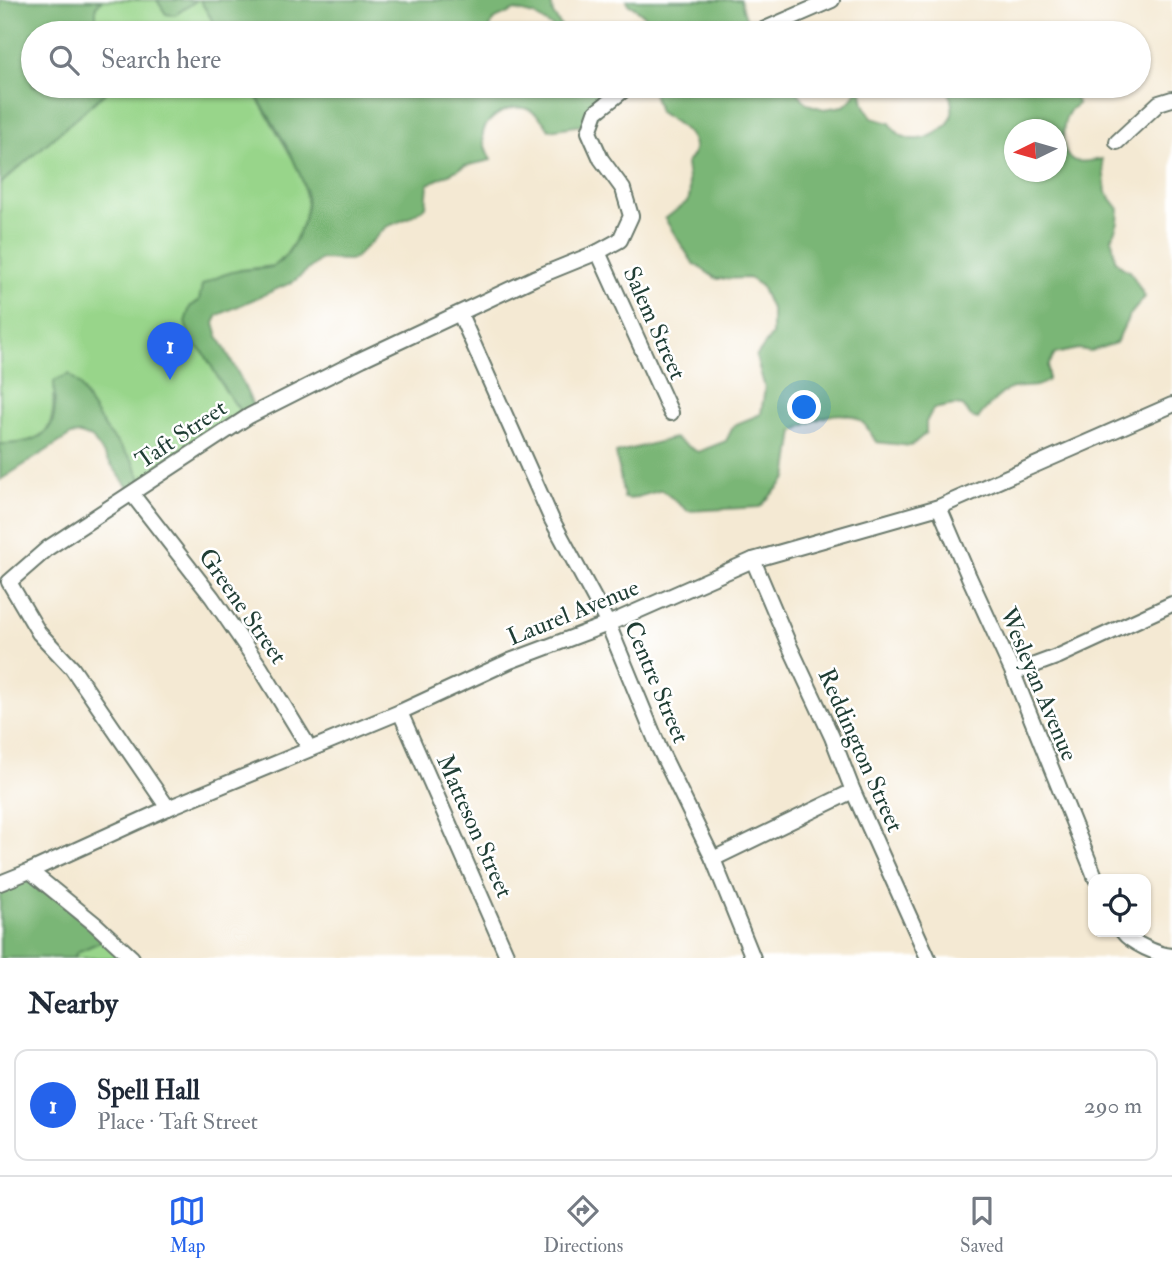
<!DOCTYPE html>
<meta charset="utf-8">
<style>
body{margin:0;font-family:"IM FELL Double Pica",serif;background:#f2f2f3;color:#1f2937}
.controls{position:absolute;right:21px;bottom:21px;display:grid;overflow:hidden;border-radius:14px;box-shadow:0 2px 5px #0004}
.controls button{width:63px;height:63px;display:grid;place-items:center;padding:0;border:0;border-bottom:2px solid #e0e1e3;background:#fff;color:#1f2937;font:35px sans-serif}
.compass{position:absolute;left:1004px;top:119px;width:63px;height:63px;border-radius:50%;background:#fff;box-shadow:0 2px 5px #0004;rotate:265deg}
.you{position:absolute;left:805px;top:408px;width:24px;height:24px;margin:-18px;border:5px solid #fff;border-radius:50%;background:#1a73e8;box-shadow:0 0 0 10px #1a73e833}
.badge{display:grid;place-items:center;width:46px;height:46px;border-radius:50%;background:#2563eb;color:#fff;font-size:23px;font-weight:700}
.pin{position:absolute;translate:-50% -58px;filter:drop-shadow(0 2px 4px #0008)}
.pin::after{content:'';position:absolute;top:37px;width:24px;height:21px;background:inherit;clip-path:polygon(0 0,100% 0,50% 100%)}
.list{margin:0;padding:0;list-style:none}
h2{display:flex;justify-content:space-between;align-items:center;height:91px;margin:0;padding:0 28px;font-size:30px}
h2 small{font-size:23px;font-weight:400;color:#747a83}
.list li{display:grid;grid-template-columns:46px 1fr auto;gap:21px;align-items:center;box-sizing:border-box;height:112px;margin:0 14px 14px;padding:0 14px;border:2px solid #e0e1e3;border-radius:14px}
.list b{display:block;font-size:26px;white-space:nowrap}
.list p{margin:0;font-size:23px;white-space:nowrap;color:#747a83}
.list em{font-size:23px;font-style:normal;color:#747a83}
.icon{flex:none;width:38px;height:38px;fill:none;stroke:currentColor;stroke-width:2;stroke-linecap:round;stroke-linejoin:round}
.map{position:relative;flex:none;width:1172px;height:958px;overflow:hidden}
.search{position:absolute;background:#fff;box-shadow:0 2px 5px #0004;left:21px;right:21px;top:21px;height:77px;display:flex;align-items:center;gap:18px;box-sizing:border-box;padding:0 24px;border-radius:38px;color:#747a83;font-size:26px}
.sheet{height:217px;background:#fff}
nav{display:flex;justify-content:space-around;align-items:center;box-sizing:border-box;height:98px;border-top:2px solid #e0e1e3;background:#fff;font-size:19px;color:#747a83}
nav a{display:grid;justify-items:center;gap:4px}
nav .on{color:#2563eb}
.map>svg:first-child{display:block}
</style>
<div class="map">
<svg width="1172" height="958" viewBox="0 0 1172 958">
<rect width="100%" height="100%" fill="#fff"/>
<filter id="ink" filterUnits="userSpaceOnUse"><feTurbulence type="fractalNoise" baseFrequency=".0143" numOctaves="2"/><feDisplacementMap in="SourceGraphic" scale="14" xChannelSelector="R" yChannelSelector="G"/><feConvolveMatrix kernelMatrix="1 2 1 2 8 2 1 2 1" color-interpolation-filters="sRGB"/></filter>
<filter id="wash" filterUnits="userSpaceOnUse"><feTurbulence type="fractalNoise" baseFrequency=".00686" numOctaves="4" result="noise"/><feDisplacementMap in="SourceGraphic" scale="28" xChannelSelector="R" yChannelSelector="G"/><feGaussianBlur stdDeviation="1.57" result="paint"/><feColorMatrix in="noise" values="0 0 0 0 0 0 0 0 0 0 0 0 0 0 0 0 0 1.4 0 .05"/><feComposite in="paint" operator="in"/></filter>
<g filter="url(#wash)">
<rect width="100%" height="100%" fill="#f4e9d3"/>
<g fill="#98d58a" stroke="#5c895f" stroke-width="2">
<path d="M 102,0 L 157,0 L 166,14 L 175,15 L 197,0 L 200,0 L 220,33 L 100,33 L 96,26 L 96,6 Z"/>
<path d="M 113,86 L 250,86 L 293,159 L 303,182 L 307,204 L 305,217 L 295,241 L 285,256 L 273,266 L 240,270 L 190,307 L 191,341 L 204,353 L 225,390 L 246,419 L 144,486 L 133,461 L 107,431 L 89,403 L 80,385 L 53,396 C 56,436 36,444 0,444 L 0,184 Z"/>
<path d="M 109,938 L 133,958 L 74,958 L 77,952 Z"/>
</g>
<g fill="#7ab676" stroke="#4c7a55" stroke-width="2" fill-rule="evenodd">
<path d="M 0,0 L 102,0 L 96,6 L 96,26 L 100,33 L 33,33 L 33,86 L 113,86 L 0,184 Z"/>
<path d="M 157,0 L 197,0 L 175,15 L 166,14 Z"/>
<path d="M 200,0 L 551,0 L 553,14 L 563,29 L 580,33 L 557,33 L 557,30 L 534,15 L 515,10 L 493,20 L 488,33 L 220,33 Z"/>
<path d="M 627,0 L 740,0 L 751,33 L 770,33 L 652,33 C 650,18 641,11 628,4 Z"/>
<path d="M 250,86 L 614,86 L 616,91 L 590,124 L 549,130 C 544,121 535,111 524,108 C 510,105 486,117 483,133 C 482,142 487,152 491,160 L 465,166 L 428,184 L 426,207 L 408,218 L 386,227 L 355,258 L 349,260 L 321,259 L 293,282 L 218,315 L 214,323 L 218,336 L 240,377 L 257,414 L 246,419 L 225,390 L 204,353 L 191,341 L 185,322 L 190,307 L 199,301 L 202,285 C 214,278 228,272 242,270 C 251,268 265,270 274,266 C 284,260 292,248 297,237 C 301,227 306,217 307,206 C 309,174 267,114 250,86 Z"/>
<path d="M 651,86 L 793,86 L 807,104 L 824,109 L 844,106 L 853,98 L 859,86 L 861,86 L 864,104 L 872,118 L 890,123 C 894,131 902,138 912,139 C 926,141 950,129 952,114 C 954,106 949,94 948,86 L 1068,86 L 1078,104 C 1075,106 1071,108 1069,112 C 1062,123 1059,152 1073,160 C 1080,164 1095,160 1102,159 L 1106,192 L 1119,209 L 1118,222 L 1112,238 L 1115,260 L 1123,268 L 1130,271 L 1145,297 L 1129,316 L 1116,343 L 1091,351 L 1078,349 L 1055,354 L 1048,366 L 1048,380 C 1037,390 1023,385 1010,389 C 1002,391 982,412 978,419 L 971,417 L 963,406 L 954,405 L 933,409 L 926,422 L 926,433 L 911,446 L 876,442 C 872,436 868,427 863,423 C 843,404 814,420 794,431 L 787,478 L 760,507 L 688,511 L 662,490 L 630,499 L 624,498 L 616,453 L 674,438 L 698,452 L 726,441 L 734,425 L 761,414 L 765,388 L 756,357 L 772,335 L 772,311 L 761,286 L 749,278 L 717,279 L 693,263 L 665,219 L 688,201 L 690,194 L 686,164 C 688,160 692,158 693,154 C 700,134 672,120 659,112 ZM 1014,130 L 1056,130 L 1056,172 L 1014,172 Z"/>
<path d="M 69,374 L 80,385 L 89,403 L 107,431 L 133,461 L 144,486 L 132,493 L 92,438 L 80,434 L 71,435 L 0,480 L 0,444 C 21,444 50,441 54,415 C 56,404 54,392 54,381 Z"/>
<path d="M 26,873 L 109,938 L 77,952 L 74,958 L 0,958 L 0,885 Z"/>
</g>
</g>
<g filter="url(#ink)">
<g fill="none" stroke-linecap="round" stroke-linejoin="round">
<defs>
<g id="street">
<path d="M 756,33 L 832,0"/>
<path d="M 1117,142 L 1159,103 L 1172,99"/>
<path d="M 598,252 L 671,413"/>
<path d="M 460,314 L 552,520 L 608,624 L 659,748 L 713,859 L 753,958"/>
<path d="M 132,494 L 212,597 L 260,667 L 310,749"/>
<path d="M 939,507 L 969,577 L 1013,673 L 1096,879"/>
<path d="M 753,560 L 790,647 L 832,737 L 853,791 L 928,958"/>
<path d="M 1013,673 L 1059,656 L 1172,604"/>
<path d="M 400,712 L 508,958"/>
<path d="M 168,808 L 72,668 L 39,633 L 9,582 L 48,548 L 249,416 L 362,359 L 534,278 L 598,252 L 620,240 L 631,216 L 623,189 L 601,159 L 589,132 L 596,112 L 625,89 L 632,86"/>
<path d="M 713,859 L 853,791"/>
<path d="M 30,871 L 95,924 L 132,958"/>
<path d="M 0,883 L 30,871 L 168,808 L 400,712 L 510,661 L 608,624 L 753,560 L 939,507 L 1172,405"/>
<path d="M 1123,932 C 1131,943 1158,955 1172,956"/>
</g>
</defs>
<use href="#street" stroke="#6a796c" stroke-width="18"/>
<use href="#street" stroke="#fff" stroke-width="14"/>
</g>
</g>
<g text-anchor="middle" stroke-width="5" stroke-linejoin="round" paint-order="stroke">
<g font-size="24" fill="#1f3d34" stroke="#fff">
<text transform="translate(655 323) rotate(66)" y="8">Salem Street</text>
<text transform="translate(181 434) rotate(-34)" y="8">Taft Street</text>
<text transform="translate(243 606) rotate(55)" y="8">Greene Street</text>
<text transform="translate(573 612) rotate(-22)" y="8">Laurel Avenue</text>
<text transform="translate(657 682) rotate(67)" y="8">Centre Street</text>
<text transform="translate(1039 684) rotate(67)" y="8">Wesleyan Avenue</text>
<text transform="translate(861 750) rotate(66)" y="8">Reddington Street</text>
<text transform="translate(475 826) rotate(66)" y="8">Matteson Street</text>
</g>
</g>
</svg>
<div class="controls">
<button><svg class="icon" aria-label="locate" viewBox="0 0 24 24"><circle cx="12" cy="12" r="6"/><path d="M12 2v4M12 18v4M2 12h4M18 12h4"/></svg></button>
</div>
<svg class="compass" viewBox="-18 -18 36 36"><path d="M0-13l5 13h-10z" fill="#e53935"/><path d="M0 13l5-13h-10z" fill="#747a83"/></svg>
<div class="you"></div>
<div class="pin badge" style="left:170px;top:380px">1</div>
<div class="search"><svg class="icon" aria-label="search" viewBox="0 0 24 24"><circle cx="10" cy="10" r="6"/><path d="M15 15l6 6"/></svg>Search here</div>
</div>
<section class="sheet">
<h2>Nearby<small></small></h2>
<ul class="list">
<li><span class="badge">1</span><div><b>Spell Hall</b><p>Place · Taft Street</p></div><em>290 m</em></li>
</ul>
</section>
<nav>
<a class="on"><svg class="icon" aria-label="map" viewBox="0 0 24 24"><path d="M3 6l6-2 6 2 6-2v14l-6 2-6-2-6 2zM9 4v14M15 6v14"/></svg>Map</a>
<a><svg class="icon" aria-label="directions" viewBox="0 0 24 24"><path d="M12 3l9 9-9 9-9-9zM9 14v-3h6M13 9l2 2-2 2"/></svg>Directions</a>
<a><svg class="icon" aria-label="saved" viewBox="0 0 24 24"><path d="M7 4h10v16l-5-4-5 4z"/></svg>Saved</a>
</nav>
